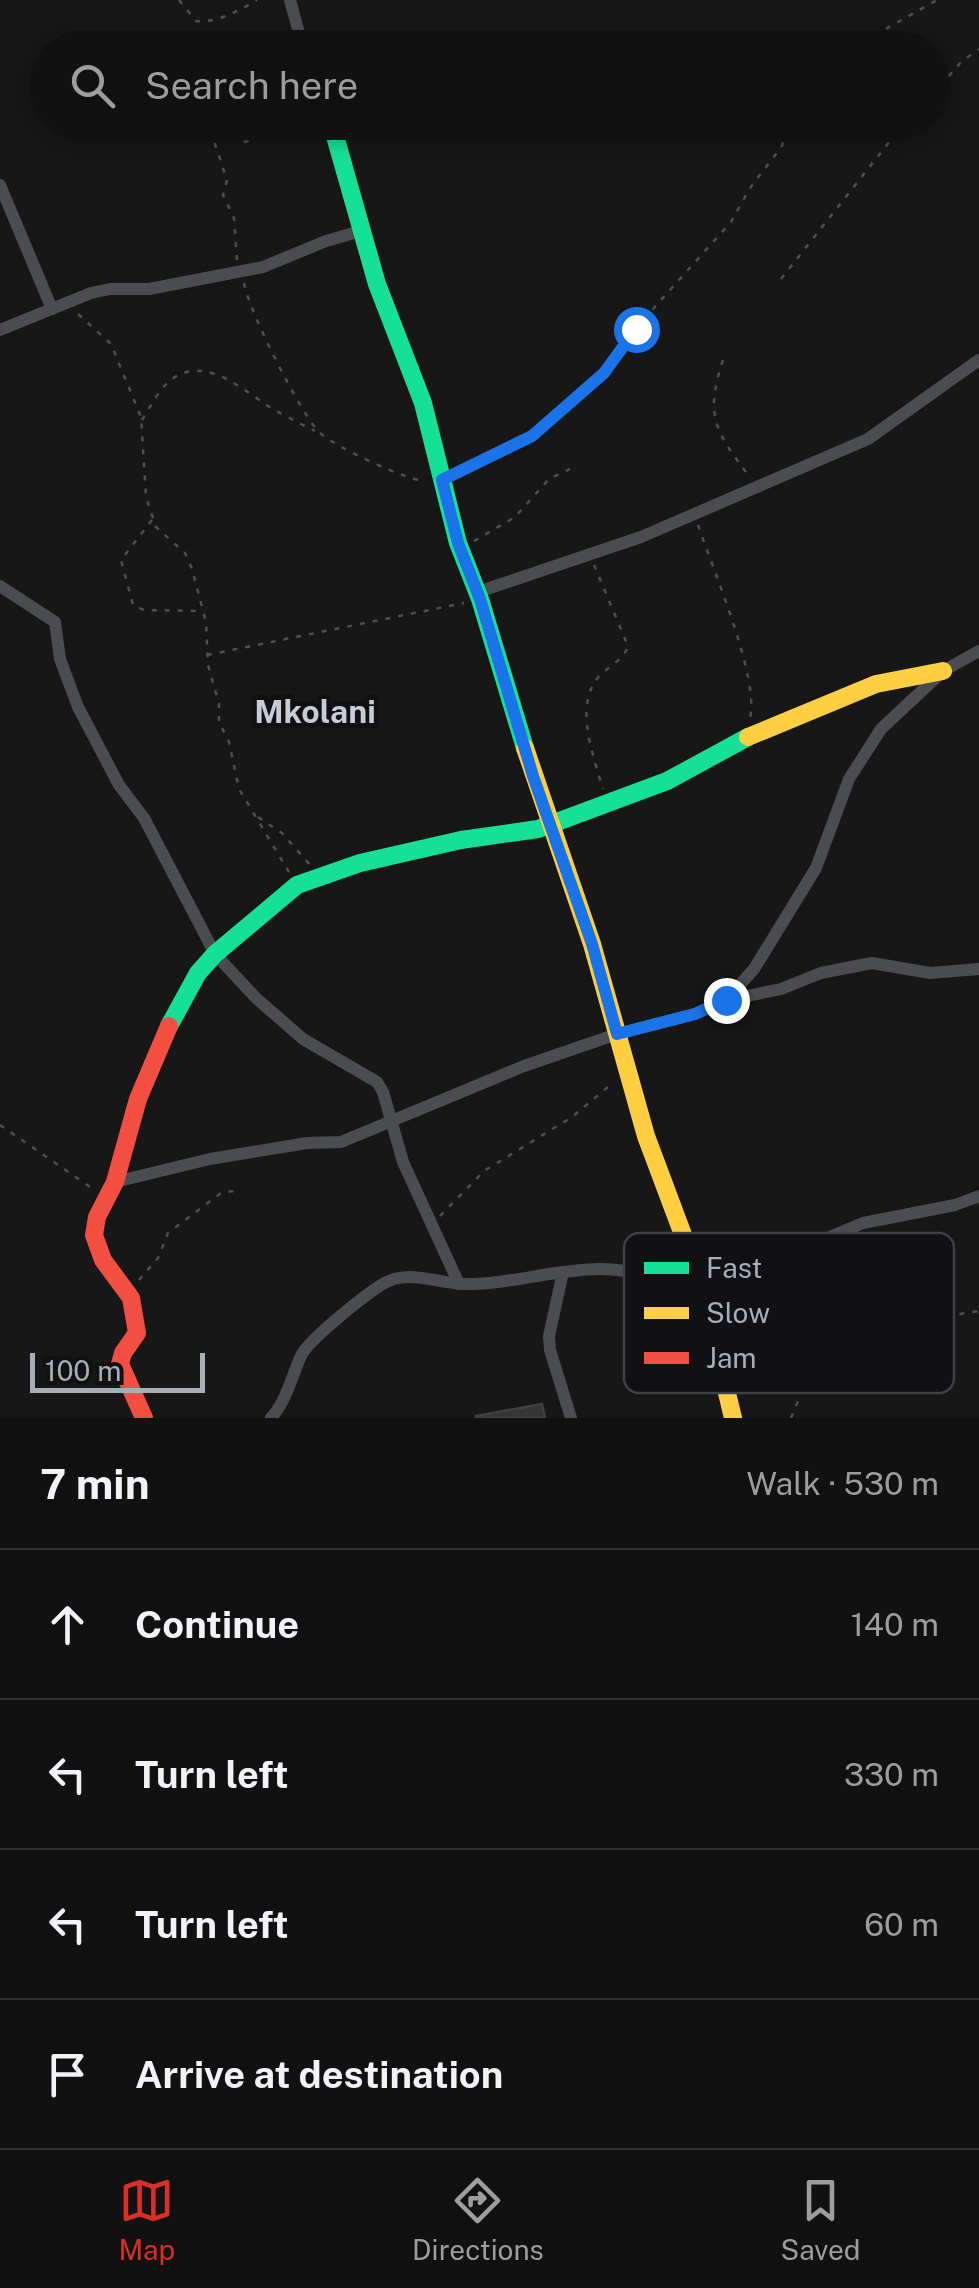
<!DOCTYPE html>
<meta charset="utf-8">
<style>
body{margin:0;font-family:"Public Sans",sans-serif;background:#1e1f1f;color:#f1f3f6}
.scale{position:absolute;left:30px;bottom:25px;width:175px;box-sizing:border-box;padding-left:10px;border:5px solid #a8adb8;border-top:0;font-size:28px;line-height:35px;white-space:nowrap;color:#a8adb8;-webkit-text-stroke:8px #111113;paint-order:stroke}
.stop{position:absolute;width:30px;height:30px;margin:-22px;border:8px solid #1a73e8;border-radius:50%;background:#fff}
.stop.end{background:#1a73e8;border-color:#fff;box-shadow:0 2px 10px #0008}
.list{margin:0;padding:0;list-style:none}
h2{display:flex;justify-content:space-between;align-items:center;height:130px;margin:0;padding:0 40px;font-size:42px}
h2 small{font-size:32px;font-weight:400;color:#9c9d9f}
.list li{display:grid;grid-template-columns:65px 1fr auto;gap:30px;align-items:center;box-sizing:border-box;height:150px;padding:0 40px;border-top:2px solid #303131}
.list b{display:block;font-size:38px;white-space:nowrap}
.list em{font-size:32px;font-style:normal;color:#9c9d9f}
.icon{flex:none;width:55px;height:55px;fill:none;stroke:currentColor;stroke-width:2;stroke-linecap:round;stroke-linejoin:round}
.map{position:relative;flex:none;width:979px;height:1418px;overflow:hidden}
.search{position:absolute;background:#111;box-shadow:0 5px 15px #0003;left:30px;right:30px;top:30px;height:110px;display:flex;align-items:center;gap:25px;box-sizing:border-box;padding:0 35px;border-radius:55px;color:#9c9d9f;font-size:38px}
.sheet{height:730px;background:#111}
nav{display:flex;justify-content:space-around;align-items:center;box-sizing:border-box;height:140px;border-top:2px solid #303131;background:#111;font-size:28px;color:#9c9d9f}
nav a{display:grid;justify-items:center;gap:5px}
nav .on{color:#d93025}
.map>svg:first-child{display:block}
</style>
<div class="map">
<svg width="979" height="1418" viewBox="0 0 979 1418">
<rect width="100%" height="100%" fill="#171717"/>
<path fill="#353536" stroke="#3f4043" stroke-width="2.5" d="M 542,1404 L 545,1418 L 476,1418 L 476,1416 Z"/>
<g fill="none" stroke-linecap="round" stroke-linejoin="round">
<g stroke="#4d4e52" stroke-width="2.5" stroke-dasharray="5 8" stroke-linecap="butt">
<path d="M 179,0 L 196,21 C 218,23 238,11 257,0"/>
<path d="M 852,48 L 937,0"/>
<path d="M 932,96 L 961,62 L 979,49"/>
<path d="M 237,260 L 234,218 L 223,195 L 227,180 L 215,144 C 218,135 228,135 236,136 L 241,142 L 251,141 L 257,122"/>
<path d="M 781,279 L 905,122"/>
<path d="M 244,283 C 248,309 301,415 320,433 C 335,447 406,480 425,481"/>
<path d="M 78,314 L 111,344 L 141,417 L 146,497 L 156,527 L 185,553 L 192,569 L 206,622 L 208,665 L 219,704 L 219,722 L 229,742 L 239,789 L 289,872"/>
<path d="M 723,360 C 705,415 714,430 749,476"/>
<path d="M 142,420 C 151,406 160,386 175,377 C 209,356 246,393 273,409 C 287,417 301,424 315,431"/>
<path d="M 457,474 L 532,437 L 604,373 L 635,329 L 731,222 L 750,188 L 782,146 L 787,122"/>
<path d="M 152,520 L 121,560 L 133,605 L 144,610 L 200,611"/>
<path d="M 698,525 C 712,567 760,679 750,718"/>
<path d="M 474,541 L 515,517 L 549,479 L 572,468"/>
<path d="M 594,565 L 628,646 C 623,662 605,667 596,680 C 575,710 594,758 603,789"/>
<path d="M 207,655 L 464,603"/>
<path d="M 258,817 L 282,833 L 311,866"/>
<path d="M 0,1125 L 96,1191"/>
<path d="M 440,1216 L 484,1171 L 572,1117 L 614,1082"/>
<path d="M 139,1280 L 158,1258 L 168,1233 L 221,1193 L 234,1191"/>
<path d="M 791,1418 L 800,1396 L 799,1362 L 854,1320 L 886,1326 L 979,1311"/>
</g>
<g stroke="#4b4c50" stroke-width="12">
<path d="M 290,0 L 303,48"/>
<path d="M 0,185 L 52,309"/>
<path d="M 0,330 L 91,293 L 110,289 L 149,289 L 263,267 L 326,241 L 361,231"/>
<path d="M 0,586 L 55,622 L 60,659 L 78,707 L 119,785 L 144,818 L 215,954 L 256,998 L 303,1039 L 377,1082 L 383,1092 L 403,1162 L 459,1284"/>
<path d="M 478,592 L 641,537 L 868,439 L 979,360"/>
<path d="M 728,1000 L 781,989 L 821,973 L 872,963 L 930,973 L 979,969"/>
<path d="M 115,1182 L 210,1159 L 307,1143 L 341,1142 L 524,1066 L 617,1034 L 695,1014 L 726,1000 L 754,969 L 816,868 L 849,779 L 881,729 L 943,671 L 979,651"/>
<path d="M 563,1272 L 549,1336 L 550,1350 L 571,1418"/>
<path d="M 700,1280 L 780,1258 L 863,1223 L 955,1205 L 979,1196"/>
<path d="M 271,1418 C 287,1400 291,1378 301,1356 C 308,1340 364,1296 381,1285 C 407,1268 435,1283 463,1284 C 509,1285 554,1269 601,1269 C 637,1269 671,1283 704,1295"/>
</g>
<g stroke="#16e098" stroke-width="18">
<path d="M 331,122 L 377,284 L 423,403 L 458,543 L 480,599 L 525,748"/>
<path d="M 169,1026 L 198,973 L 215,954 L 297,885 L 360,863 L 461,840 L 538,829 L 667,781 L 748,737"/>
</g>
<g stroke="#ffcf43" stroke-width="18">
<path d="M 748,737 L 876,684 L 943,671"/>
<path d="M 525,748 L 592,944 L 646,1136 L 700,1280 L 733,1418"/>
</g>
<path stroke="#f24e42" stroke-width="18" d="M 144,1418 L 120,1364 L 123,1353 L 137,1333 L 131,1298 L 103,1260 L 94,1235 L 97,1217 L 115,1182 L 138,1099 L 169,1026"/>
</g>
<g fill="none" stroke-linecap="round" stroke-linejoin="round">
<path stroke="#1a73e8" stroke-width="12" d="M 636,329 L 604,373 L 532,436 L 442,480 L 458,543 L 480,599 L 533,776 L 592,944 L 617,1034 L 695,1014 L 726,1000"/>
</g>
<g text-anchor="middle" stroke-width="10" stroke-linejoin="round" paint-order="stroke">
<g font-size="32" font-weight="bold" fill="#c9ccd4" stroke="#111113">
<text x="315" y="723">Mkolani</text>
</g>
</g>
<rect x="624" y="1233" width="330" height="160" rx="15" fill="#111113" stroke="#3e4045" stroke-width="2.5"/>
<rect x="644" y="1262" width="45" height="12" fill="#16e098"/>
<rect x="644" y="1307" width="45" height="12" fill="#ffcf43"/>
<rect x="644" y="1352" width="45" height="12" fill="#f24e42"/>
<g font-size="28" fill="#a8adb8">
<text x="706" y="1278">Fast</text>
<text x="706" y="1323">Slow</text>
<text x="706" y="1368">Jam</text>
</g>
</svg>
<div class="scale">100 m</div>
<div class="stop" style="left:636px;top:329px"></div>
<div class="stop end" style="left:726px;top:1000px"></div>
<div class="search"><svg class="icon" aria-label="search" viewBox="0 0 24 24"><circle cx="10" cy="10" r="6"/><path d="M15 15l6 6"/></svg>Search here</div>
</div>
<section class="sheet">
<h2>7 min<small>Walk · 530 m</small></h2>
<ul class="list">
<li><svg class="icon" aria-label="ahead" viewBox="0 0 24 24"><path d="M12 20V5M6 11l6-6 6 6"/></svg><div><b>Continue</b></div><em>140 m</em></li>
<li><svg class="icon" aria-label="left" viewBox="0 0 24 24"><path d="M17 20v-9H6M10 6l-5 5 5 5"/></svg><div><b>Turn left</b></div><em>330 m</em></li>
<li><svg class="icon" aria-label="left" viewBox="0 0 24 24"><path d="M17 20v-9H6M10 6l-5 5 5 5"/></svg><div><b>Turn left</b></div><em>60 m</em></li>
<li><svg class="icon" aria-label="arrive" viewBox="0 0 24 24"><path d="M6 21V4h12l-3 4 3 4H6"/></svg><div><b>Arrive at destination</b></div></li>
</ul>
</section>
<nav>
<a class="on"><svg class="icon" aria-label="map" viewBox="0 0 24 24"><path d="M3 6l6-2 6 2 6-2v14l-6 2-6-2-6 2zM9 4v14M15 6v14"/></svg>Map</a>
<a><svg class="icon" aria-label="directions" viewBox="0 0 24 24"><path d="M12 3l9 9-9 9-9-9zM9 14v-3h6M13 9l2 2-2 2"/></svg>Directions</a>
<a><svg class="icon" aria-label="saved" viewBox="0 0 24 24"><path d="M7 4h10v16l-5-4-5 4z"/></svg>Saved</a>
</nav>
